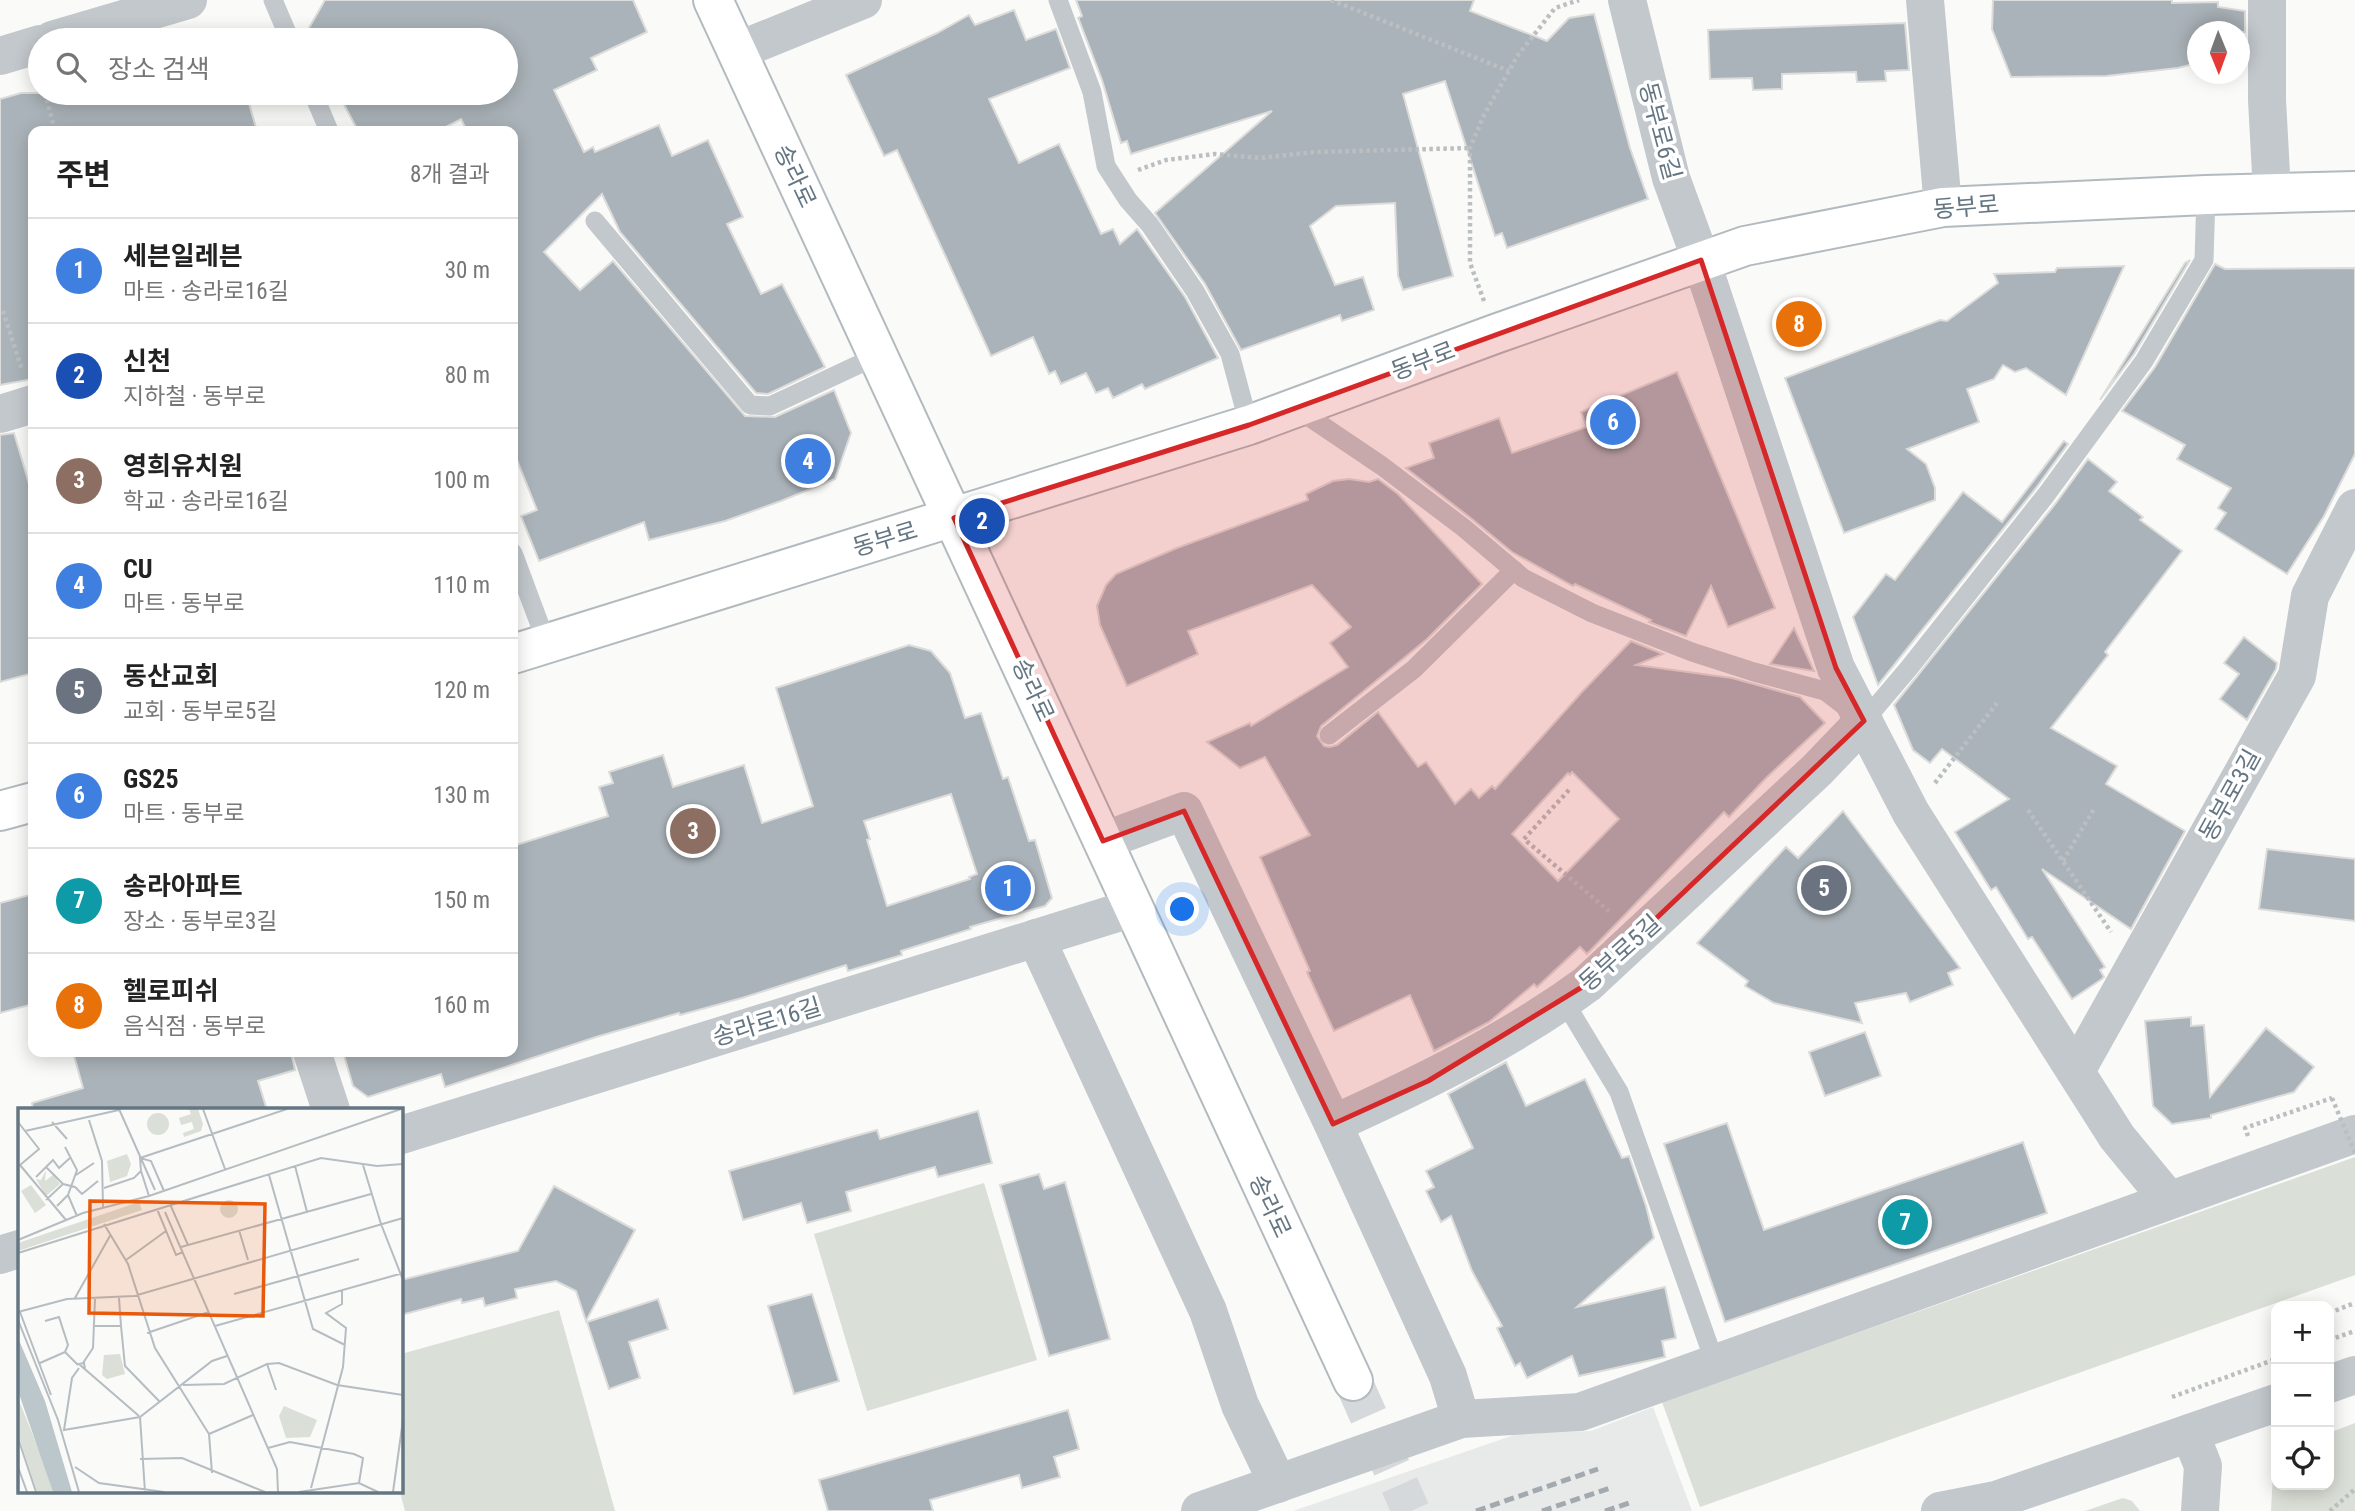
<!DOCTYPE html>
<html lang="ko">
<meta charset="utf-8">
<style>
body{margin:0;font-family:"Roboto Condensed","Noto Sans KR",sans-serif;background:#f2f2f2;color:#222}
.controls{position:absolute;right:21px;bottom:21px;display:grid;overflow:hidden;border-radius:14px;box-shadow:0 4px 18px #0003}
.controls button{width:63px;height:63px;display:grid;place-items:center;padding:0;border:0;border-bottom:2px solid #e0e0e0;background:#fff;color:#222;font:35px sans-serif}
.compass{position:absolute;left:2187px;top:21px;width:63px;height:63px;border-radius:50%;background:#fff;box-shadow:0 4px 18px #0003;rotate:179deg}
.you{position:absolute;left:1183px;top:910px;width:24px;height:24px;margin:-18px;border:5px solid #fff;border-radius:50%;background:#1a73e8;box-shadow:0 0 0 10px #1a73e833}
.badge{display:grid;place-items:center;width:46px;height:46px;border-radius:50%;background:#e4572e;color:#fff;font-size:23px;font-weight:700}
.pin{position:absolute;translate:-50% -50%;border:4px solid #fff;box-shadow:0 2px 7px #0006}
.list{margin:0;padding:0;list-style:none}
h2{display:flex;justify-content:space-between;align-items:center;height:91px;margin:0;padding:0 28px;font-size:30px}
h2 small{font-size:23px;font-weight:400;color:#767676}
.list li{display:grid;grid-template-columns:46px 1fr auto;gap:21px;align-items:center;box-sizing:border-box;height:105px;padding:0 28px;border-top:2px solid #e0e0e0}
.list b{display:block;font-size:26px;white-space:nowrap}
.list p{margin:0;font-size:23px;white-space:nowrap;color:#767676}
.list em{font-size:23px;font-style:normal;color:#767676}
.icon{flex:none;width:38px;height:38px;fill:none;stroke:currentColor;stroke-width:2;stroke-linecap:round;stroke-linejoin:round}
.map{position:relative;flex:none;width:2355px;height:1511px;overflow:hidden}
.search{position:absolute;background:#fff;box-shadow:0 4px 18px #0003;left:28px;top:28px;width:490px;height:77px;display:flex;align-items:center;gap:18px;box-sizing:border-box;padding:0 24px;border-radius:38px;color:#767676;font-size:26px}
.panel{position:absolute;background:#fff;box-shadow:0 4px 18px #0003;left:28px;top:126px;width:490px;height:931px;border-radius:14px}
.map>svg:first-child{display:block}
</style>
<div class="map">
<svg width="2355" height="1511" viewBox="0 0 2355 1511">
<rect width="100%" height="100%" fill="#fafaf8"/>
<path fill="#e8e9e9" d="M 1653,1407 L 1692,1511 L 1293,1511 L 1517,1434 L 1591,1431 Z"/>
<g fill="#dadfd7">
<path d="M 2355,1157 L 2355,1275 L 1700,1507 L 1662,1402 Z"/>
<path d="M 984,1183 L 1037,1360 L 867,1411 L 814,1234 Z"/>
<path d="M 559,1310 L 615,1511 L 405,1511 L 400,1492 L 401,1354 Z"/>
<path d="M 2355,1423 L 2355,1511 L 2271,1511 L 2274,1454 L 2276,1453 L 2276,1485 L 2329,1485 L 2329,1433 Z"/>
<path d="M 2123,1498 L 2132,1501 L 2140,1511 L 2085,1511 Z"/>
</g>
<g fill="#aab3b9" stroke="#dcdcda" stroke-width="2" fill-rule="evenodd">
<path d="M 325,0 L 633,0 L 647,32 L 591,58 L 597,70 L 554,90 L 584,152 L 593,147 L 595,152 L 659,125 L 672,156 L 708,140 L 743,217 L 727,224 L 761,294 L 782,284 L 825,367 L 768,394 L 756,393 L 620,232 L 602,194 L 544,252 L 580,290 L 613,261 L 745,416 L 775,417 L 834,390 L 851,433 L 835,479 L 781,501 L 725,521 L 649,540 L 644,522 L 539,561 L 521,516 L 537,510 L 513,450 L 513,131 L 467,131 L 461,119 L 438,131 L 358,131 L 338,93 L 506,93 L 506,40 L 302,40 Z"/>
<path d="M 1076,0 L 1474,0 L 1470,11 L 1547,41 L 1569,18 L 1594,14 L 1630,148 L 1648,199 L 1507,248 L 1502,233 L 1495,236 L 1445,81 L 1403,94 L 1453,276 L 1403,290 L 1398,276 L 1395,203 L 1336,206 L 1310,226 L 1335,285 L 1363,277 L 1374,310 L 1342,321 L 1340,315 L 1241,350 L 1205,284 L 1155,213 L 1272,111 L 1131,154 L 1127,141 L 1121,143 L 1102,80 L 1079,20 L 1078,18 L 1082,16 Z"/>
<path d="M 1993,0 L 2172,0 L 2172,3 L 2218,2 L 2218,7 L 2245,11 L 2245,32 L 2197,32 L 2197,63 L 2178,68 L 2106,76 L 2011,77 L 1992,29 Z"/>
<path d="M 1014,10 L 1026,40 L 1056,29 L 1070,68 L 989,99 L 1019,163 L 1059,144 L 1101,234 L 1113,229 L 1120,244 L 1137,229 L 1185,297 L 1218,358 L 1145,389 L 1142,384 L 1113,398 L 1108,388 L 1096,393 L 1086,373 L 1061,384 L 1055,371 L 1049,374 L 1033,337 L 991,356 L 897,150 L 884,156 L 846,75 L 937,33 L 969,15 L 975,25 Z"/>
<path d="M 1905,23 L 1909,70 L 1885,71 L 1886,81 L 1857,82 L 1856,72 L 1782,74 L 1782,89 L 1753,90 L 1752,78 L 1710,79 L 1708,30 Z"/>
<path d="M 21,93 L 246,93 L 257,131 L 33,131 L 33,379 L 0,385 L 0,99 Z"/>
<path d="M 2190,260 L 2134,354 L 2100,400 L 2185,263 Z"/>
<path d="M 2215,264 L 2225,269 L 2355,268 L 2355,454 L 2324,516 L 2287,574 L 2215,529 L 2226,513 L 2218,508 L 2231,488 L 2177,459 L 2185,445 L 2122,411 L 2155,367 Z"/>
<path d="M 2124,266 L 2066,395 L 2026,368 L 2015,372 L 2003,365 L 1994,379 L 1967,389 L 1979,422 L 1907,449 L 1926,464 L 1935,488 L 1935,500 L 1844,533 L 1785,378 L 1940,320 L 1947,321 L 1998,283 L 1994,274 L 2055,272 L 2057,268 Z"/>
<path d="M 1677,372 L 1775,608 L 1728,627 L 1711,586 L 1686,636 L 1649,622 L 1651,620 L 1575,584 L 1573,586 L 1512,552 L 1472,519 L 1406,468 L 1434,458 L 1429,443 L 1499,418 L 1512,453 L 1587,427 L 1581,412 Z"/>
<path d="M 14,433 L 33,497 L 33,673 L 0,682 L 0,435 Z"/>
<path d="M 2064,441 L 2068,444 L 2036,488 L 1878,685 L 1853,617 L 1886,574 L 1895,580 L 1963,492 L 2002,522 Z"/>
<path d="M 2088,459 L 2117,482 L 2109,491 L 2143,517 L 2140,520 L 2182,551 L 2105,652 L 2108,655 L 2051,728 L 2117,766 L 2106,784 L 2185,831 L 2131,929 L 2042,869 L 2105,967 L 2100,970 L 2104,977 L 2102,979 L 2072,999 L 2032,937 L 2028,939 L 1996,887 L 1991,890 L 1955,832 L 2009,799 L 1942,749 L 1930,763 L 1913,750 L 1894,705 L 2056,503 Z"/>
<path d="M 1349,479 L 1369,482 L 1378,479 L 1398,494 L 1482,584 L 1427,639 L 1321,726 L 1317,736 L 1324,746 L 1330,747 L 1337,745 L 1378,712 L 1418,767 L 1426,762 L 1455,804 L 1471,789 L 1479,798 L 1492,786 L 1495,789 L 1582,692 L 1631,641 L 1663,654 L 1636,665 L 1732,678 L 1800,697 L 1825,723 L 1766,778 L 1729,817 L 1724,812 L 1587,954 L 1580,947 L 1537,987 L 1534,984 L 1489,1022 L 1434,1051 L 1410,995 L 1334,1031 L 1307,972 L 1310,971 L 1260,857 L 1310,835 L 1265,757 L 1240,768 L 1207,742 L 1250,723 L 1251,726 L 1348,667 L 1330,643 L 1351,627 L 1312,585 L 1188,631 L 1198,654 L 1127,686 L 1100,625 L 1097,606 L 1106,585 L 1116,574 L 1177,548 L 1308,500 L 1306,494 L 1333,481 ZM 1572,772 L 1619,819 L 1558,881 L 1512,834 L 1568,773 L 1570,775 Z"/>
<path d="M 1794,628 L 1814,671 L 1770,664 Z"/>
<path d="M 2244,637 L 2277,663 L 2276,669 L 2247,720 L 2220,699 L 2239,674 L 2224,663 Z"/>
<path d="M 909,645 L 931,651 L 950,673 L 965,718 L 981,713 L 1003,779 L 1008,777 L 1029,841 L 1035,840 L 1052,898 L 1045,906 L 970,927 L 971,929 L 901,951 L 902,955 L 848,971 L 846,965 L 742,998 L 680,1015 L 679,1013 L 596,1037 L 445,1087 L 441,1074 L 368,1097 L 353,1086 L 343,1052 L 513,1052 L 513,846 L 608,816 L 599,787 L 613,783 L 609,772 L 663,755 L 673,787 L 744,765 L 762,823 L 813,806 L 776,688 ZM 951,794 L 977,874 L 969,877 L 970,879 L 887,906 L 867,840 L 870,839 L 864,821 Z"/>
<path d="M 1843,811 L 1960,968 L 1948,973 L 1953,985 L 1910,1002 L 1906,993 L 1855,1003 L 1862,1023 L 1774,1003 L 1745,986 L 1748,981 L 1697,943 L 1786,847 L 1798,858 Z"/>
<path d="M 2267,849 L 2355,859 L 2355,921 L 2259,909 Z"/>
<path d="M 33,894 L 33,1004 L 0,1013 L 0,903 Z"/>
<path d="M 2191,1017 L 2191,1026 L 2204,1025 L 2210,1097 L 2266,1028 L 2314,1067 L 2294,1092 L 2211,1115 L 2211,1118 L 2172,1124 L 2153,1106 L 2145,1021 Z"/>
<path d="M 1865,1032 L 1881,1076 L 1825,1096 L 1809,1052 Z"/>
<path d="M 73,1052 L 291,1052 L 295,1070 L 258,1081 L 267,1110 L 33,1110 L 32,1103 L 83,1088 Z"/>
<path d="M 1506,1062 L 1526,1106 L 1585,1079 L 1622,1158 L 1629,1156 L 1646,1206 L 1654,1238 L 1577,1307 L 1665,1287 L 1676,1338 L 1662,1341 L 1665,1357 L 1579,1376 L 1572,1356 L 1527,1378 L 1520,1363 L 1515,1366 L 1497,1328 L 1502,1326 L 1472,1271 L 1451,1216 L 1441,1222 L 1426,1191 L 1434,1187 L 1426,1171 L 1473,1148 L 1448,1094 Z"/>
<path d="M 978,1111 L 992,1163 L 938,1177 L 935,1167 L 846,1192 L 851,1211 L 807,1223 L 801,1203 L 743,1220 L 729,1171 L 877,1130 L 880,1139 Z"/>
<path d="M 1727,1123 L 1764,1230 L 2023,1142 L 2047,1213 L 1725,1322 L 1664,1144 Z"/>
<path d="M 1039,1174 L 1044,1189 L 1065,1182 L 1110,1339 L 1049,1356 L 1000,1185 Z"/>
<path d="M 554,1186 L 635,1230 L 586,1321 L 576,1291 L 556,1281 L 515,1289 L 517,1298 L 485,1306 L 483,1298 L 462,1303 L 461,1299 L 401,1315 L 401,1280 L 518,1251 Z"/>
<path d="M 812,1294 L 839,1381 L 794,1394 L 768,1306 Z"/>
<path d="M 658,1299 L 668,1329 L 629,1342 L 640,1378 L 609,1389 L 587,1322 Z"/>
<path d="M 1068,1410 L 1079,1449 L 1054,1457 L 1060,1477 L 1022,1488 L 1019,1475 L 930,1500 L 933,1511 L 828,1511 L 819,1480 Z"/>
</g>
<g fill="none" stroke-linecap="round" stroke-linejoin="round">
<path stroke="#d5d9db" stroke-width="38" stroke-dasharray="38 19" stroke-linecap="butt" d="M 1353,1381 L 1411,1511"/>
<defs>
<g id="secondary">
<path d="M 713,0 L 1353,1381"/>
<path d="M 513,654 L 1249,425 L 1495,334 L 1745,246 L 1943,207 L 2206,195 L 2355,191"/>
<path d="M 0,811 L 33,802"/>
</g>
</defs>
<use href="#secondary" stroke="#b3babf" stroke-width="42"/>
<g stroke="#bbbfc2" stroke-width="4.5" stroke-dasharray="3.5 3.5" stroke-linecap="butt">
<path d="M 1331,0 L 1509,71"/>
<path d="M 45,93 L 55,131"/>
<path d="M 1138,170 L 1166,160 L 1215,154 L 1260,158 L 1315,152 L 1470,148"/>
<path d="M 1484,301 L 1470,263 L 1470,148 L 1484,115 L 1518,55 L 1555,8 L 1579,0"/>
<path d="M 3,311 L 22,370"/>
<path d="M 1935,783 L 1997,703"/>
<path d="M 1569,790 L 1524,839 L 1611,913"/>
<path d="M 2028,810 L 2111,932"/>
<path d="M 2063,861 L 2095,807"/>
<path d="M 135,1107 L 136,1110"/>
<path d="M 2248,1136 L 2245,1128 L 2332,1098"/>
<path d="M 2329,1313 L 2355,1303"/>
<path d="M 2329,1340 L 2355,1331"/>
<path d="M 2172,1397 L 2276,1359"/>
<path d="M 2330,1511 L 2355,1489"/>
</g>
<g stroke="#c3c8cc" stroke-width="19">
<path d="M 273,0 L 290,40"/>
<path d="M 1058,0 L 1092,92 L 1106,166 L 1128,200 L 1150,225 L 1195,291 L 1230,354 L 1249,425"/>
<path d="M 313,93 L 329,131"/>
<path d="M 595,221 L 750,405 L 770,406 L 879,355"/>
<path d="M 1296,408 L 1382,466 L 1464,528 L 1523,578 L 1592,613 L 1692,652 L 1754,672 L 1825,691 L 1864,721 L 1909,668 L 2046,495 L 2144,361 L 2204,260 L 2206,195"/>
<path d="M 513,553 L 547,644"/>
<path d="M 1329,735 L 1414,669 L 1514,570"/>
<path d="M 1564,1001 L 1619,1092 L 1715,1363"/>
</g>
<g stroke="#c3c8cc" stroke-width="38">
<path d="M 1627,0 L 1671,178 L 1701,260 L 1836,668 L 1911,813 L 2117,1137 L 2168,1199"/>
<path d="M 1925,0 L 1943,207"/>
<path d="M 2267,0 L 2267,100 L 2272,192"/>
<path d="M 52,40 L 188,0"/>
<path d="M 737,51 L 863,0"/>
<path d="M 0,56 L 40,44"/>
<path d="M 0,414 L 33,404"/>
<path d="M 1103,841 L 1184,811 L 1333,1124 L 1448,1376 L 1461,1419"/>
<path d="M 1036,938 L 1208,1311 L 1240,1405 L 1278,1484"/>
<path d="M 312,1052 L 331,1110"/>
<path d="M 2076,1071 L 2297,676 L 2310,596 L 2355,508"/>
<path d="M 1333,1124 C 1421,1084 1508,1042 1587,984 L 1817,770 L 1864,721"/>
<path d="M 401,1135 L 1133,908"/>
<path d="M 0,1255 L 19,1249"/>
<path d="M 2329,1384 L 2355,1375"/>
<path d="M 2190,1433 L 2203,1466 L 2200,1511"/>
<path d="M 1200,1511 L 1461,1419 L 1580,1412 L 2355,1134"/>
<path d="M 1940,1511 L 1996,1500 L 2276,1403"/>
</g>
<use href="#secondary" stroke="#fff" stroke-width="38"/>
<g stroke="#a2aab0" stroke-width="5" stroke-dasharray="10 5" stroke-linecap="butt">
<path d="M 1476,1511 L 1598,1469"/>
<path d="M 1542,1511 L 1613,1487"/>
<path d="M 1605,1511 L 1629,1503"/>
</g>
<path stroke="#bbbfc2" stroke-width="4.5" stroke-dasharray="3.5 3.5" stroke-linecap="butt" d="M 2332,1098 L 2355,1153"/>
</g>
<path fill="#d62828" fill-opacity="0.2" stroke="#d62828" stroke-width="5" stroke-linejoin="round" d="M 1701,260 L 1836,668 L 1864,721 L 1587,984 L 1428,1081 L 1333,1124 L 1184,811 L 1103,841 L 954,518 L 1249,425 Z"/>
<g text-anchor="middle" stroke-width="7" stroke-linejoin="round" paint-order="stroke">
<g font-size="24" fill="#657683" stroke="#fff">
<text transform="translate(1660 131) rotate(75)" y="8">동부로6길</text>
<text transform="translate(795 176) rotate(65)" y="8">송라로</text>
<text transform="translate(1966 207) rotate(-5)" y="8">동부로</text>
<text transform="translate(1423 361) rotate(-21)" y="8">동부로</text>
<text transform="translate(885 539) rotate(-17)" y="8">동부로</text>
<text transform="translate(1033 690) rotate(65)" y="8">송라로</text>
<text transform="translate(2230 795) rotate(-61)" y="8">동부로3길</text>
<text transform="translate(1620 953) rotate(-42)" y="8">동부로5길</text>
<text transform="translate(767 1022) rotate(-17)" y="8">송라로16길</text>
<text transform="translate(1270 1206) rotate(65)" y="8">송라로</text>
</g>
</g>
<g transform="translate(18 1108)">
<rect width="385" height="385" fill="#fafaf8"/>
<path d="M 171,1 L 180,1 L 185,16 L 183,23 L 166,29 L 165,25 L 176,21 L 174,14 L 163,17 L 161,10 L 173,6 ZM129 16a11 11 0 1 1 22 0a11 11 0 1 1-22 0ZM 109,46 L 113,56 L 109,68 L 92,74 L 89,53 ZM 28,62 L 27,73 L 35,67 L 42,76 L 28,88 L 18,71 L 23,72 ZM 13,77 L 28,97 L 17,105 L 3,83 ZM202 101a9 9 0 1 1 18 0a9 9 0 1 1-18 0ZM 121,94 L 124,102 L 0,143 L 0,135 ZM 102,246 L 107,266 L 89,271 L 84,267 L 86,247 ZM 0,290 L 24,350 L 35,384 L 19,384 L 0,326 ZM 266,298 L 299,312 L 292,329 L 268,330 L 261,308 Z" fill="#dadfd7"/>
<path d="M 0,230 L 27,293 L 54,384 L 35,384 L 0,283 Z" fill="#bbc7cb"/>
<path fill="none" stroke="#b5bdc2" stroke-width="2" d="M 101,1 L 137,82M 185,1 L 207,61M 71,12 L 84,53 L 85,99M 0,14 L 21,41 L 2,57 L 48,112M 34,14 L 49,31M 7,23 L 101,2M 122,50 L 269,1M 345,57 L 363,116M 277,58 L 289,104M 28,59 L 45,76 L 57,79 L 64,86 L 80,73M 123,63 L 131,88M 58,67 L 76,55M 251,67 L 295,221 L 327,237M 18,69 L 35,52 L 41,60 L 53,49M 86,80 L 116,70 L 123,63 L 122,50 L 133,53 L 146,83M 50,87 L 59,108M 28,92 L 45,76M 152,96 L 170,137M 39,98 L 50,87 L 59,62 L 47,39M 139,101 L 158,147 L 165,144M 147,104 L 259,361 L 260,384M 86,116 L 110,156 L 137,240 L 191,326 L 194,365M 363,116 L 385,172M 221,122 L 230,152M 0,132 L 65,105 L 131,88 L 383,1M 163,139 L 353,86M 0,145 L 303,50 L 359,58 L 385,56M 108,152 L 148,123M 216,186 L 341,151M 57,190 L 93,126M 101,190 L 103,218M 0,204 L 49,191 L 116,188 L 385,110M 2,204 L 33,287M 0,212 L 40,312 L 61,384M 27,213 L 41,209 L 50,237 L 47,244M 77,218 L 103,218 L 107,258 L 141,293M 197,218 L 385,165M 129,225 L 191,204M 22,255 L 47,244 L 60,257M 65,255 L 75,240 L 77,191M 249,256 L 258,282M 61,260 L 54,270 L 46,322 L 122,309 L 194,253 L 209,248M 67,261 L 66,255 L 61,256 L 121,308M 165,277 L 206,276 L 249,256 L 261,255 L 319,277 L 385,287M 122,309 L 127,384M 191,326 L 235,307M 0,330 L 18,384M 250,340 L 272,334 L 336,346 L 345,350 L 341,375M 122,351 L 164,350 L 247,384M 0,359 L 9,384M 57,359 L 81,375 L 146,384M 293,380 L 325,259 L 328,220 L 308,205 L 324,196 L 324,182M 281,384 L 341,375 L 360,384M 375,384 L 385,312"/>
<path fill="#e8590c" fill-opacity="0.15" stroke="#e8590c" stroke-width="3.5" d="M 72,93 L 247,96 L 245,208 L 71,205 Z"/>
<rect width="385" height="385" fill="none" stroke="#657683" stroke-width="3.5"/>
</g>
</svg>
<div class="controls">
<button>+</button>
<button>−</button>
<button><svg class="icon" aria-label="locate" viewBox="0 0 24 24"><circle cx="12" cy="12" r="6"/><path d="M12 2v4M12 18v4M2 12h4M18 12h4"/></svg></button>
</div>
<svg class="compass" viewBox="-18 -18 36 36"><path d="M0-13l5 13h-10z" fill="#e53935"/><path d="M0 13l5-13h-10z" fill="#767676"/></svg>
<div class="you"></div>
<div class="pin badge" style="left:1008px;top:888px;background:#3f7fe0">1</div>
<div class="pin badge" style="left:982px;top:521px;background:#1a4fb4">2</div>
<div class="pin badge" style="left:693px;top:831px;background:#8d6e63">3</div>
<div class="pin badge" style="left:808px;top:461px;background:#3f7fe0">4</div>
<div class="pin badge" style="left:1824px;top:888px;background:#6b7280">5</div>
<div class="pin badge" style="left:1613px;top:422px;background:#3f7fe0">6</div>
<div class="pin badge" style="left:1905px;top:1222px;background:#0f9aa8">7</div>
<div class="pin badge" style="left:1799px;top:324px;background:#e8710a">8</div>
<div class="search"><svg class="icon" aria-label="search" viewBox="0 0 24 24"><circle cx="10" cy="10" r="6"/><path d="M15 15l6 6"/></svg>장소 검색</div>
<section class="panel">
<h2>주변<small>8개 결과</small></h2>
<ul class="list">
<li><span class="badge" style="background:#3f7fe0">1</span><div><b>세븐일레븐</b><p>마트 · 송라로16길</p></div><em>30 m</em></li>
<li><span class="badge" style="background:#1a4fb4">2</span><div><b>신천</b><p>지하철 · 동부로</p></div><em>80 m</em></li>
<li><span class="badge" style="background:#8d6e63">3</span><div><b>영희유치원</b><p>학교 · 송라로16길</p></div><em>100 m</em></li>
<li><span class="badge" style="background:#3f7fe0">4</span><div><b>CU</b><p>마트 · 동부로</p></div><em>110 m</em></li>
<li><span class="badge" style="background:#6b7280">5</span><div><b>동산교회</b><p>교회 · 동부로5길</p></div><em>120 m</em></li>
<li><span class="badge" style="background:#3f7fe0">6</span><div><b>GS25</b><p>마트 · 동부로</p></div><em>130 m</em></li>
<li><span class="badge" style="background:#0f9aa8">7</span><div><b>송라아파트</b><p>장소 · 동부로3길</p></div><em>150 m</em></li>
<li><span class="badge" style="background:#e8710a">8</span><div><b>헬로피쉬</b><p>음식점 · 동부로</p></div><em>160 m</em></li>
</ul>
</section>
</div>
